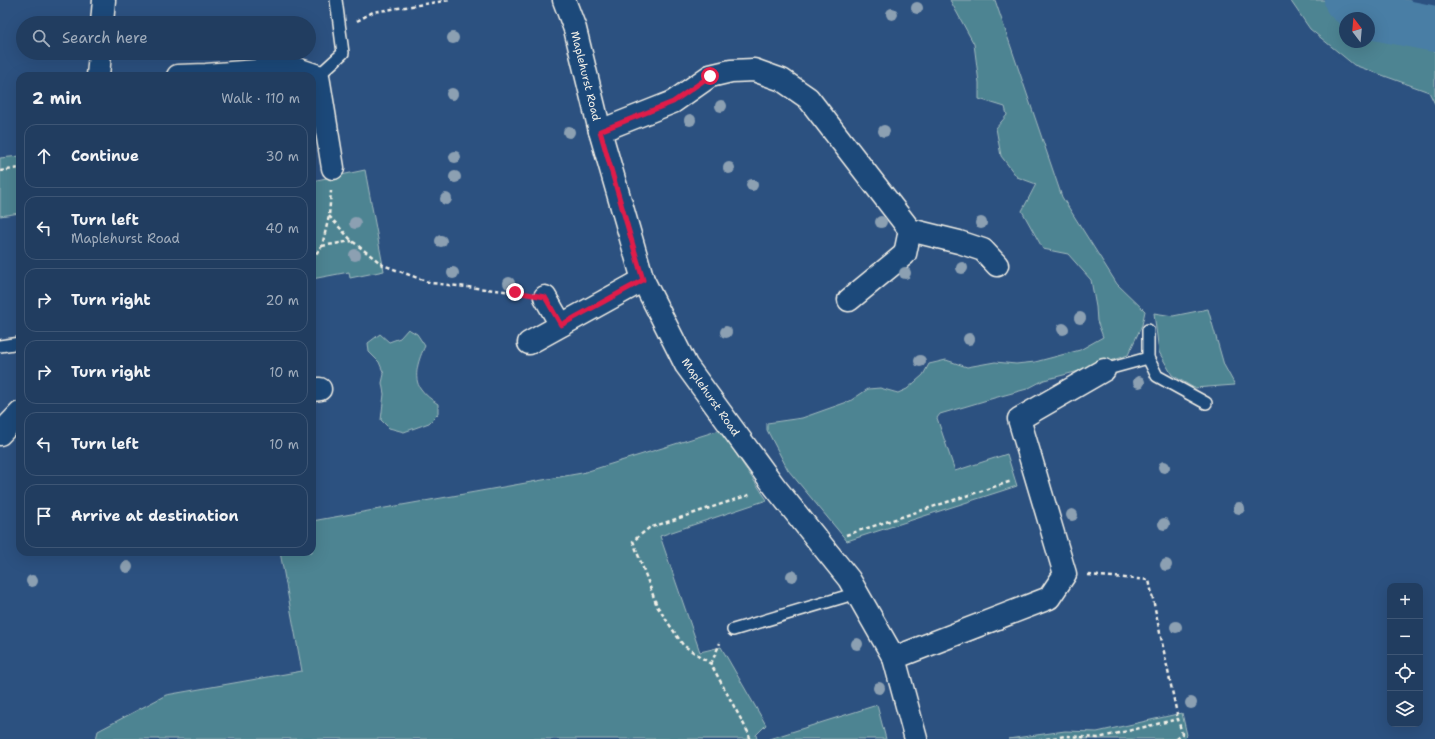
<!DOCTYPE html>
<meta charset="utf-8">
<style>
body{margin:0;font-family:"Shantell Sans",sans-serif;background:#2d4869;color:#f1f3f6}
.controls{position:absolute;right:12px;bottom:12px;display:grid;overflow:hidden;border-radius:8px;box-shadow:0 4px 16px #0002}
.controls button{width:36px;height:36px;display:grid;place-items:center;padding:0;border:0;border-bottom:1px solid #3e5675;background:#213d60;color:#f1f3f6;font:20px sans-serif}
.compass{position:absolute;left:1339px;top:12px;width:36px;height:36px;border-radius:50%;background:#213d60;box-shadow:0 4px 16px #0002;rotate:344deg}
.stop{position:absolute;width:12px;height:12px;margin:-9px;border:3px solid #e11d48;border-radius:50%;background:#fff}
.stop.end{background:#e11d48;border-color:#fff;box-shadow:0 1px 4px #0008}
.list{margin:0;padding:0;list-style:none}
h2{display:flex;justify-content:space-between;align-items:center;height:52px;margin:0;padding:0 16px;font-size:17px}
h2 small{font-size:13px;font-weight:400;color:#a2aebd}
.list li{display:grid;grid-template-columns:26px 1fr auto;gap:12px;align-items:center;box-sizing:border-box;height:64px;margin:0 8px 8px;padding:0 8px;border:1px solid #3e5675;border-radius:12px}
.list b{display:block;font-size:15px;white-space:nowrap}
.list p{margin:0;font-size:13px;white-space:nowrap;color:#a2aebd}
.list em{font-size:13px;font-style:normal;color:#a2aebd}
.icon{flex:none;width:22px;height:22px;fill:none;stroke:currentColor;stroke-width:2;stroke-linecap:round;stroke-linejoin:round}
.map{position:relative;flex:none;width:1435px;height:739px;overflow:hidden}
.search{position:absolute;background:#213d60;box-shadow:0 4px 16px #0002;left:16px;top:16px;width:300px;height:44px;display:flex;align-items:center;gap:10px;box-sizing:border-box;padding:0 14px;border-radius:22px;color:#a2aebd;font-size:15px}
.panel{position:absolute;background:#213d60;box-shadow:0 4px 16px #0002;left:16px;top:72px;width:300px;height:484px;border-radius:12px}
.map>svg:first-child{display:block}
</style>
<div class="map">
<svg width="1435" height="739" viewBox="0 0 1435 739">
<rect width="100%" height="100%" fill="#2c5180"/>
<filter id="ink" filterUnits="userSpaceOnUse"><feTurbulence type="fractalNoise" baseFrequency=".025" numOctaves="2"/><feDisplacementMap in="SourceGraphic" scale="8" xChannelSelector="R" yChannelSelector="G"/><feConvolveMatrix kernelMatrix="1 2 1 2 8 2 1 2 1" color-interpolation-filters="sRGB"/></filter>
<g filter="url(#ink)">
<g fill="#4e8492" stroke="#a1babd" fill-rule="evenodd">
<path d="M 950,0 L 995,0 L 1062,197 L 1117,284 L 1145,311 L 1142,325 L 1128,355 L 1083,370 L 1044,380 L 1027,389 L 994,398 L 940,414 L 937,418 L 955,471 L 1007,454 L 1017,486 L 847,541 L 788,470 L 767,430 L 767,423 L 802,418 L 850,401 L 868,389 L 880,388 L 898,393 L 907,389 L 923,375 L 929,364 L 946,360 L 967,367 L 995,362 L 1016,364 L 1035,362 L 1080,350 L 1103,337 L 1097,321 L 1096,307 L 1091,280 L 1068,254 L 1043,249 L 1022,211 L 1036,184 L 1017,177 L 1001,156 L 996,128 L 1007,115 L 1005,107 L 979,99 L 979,83 L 974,44 Z"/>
<path d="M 1290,0 L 1407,0 L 1435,11 L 1435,104 L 1429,92 L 1354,65 L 1310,29 ZM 1345,18 L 1369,18 L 1369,42 L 1345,42 Z"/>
<path d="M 20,156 L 20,213 L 0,216 L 0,158 Z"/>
<path d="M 365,170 L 384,271 L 350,278 L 349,272 L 312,279 L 312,181 Z"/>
<path d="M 1208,309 L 1224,365 L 1235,385 L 1194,388 L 1172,375 L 1159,352 L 1154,313 L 1173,316 Z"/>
<path d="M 408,329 L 417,334 L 425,346 C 419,358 412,378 421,389 C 425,395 432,400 438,404 L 438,414 L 429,423 L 404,432 L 389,428 L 381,420 L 384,394 L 382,383 L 384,374 L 379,362 L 369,352 L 368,343 L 380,334 L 389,342 L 400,338 Z"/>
<path d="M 720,430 L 767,500 L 660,536 L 700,652 L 721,647 L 766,725 L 756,735 L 757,739 L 96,739 L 98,731 L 166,695 L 302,671 L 280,552 L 312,552 L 312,521 L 582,473 Z"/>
<path d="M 877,705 L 886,739 L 769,739 Z"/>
<path d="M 1182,713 L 1187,735 L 1183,739 L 1008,739 L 1065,731 L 1097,732 Z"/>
</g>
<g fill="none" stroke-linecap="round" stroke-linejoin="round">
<path stroke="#487ea5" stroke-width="46" d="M 1347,0 L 1365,15 L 1435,29"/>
<defs>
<g id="lane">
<path d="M 318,76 L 343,53 L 336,0"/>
<path d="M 1148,330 L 1148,358"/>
<path d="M 0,346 L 20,343"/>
<path d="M 1104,370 L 1148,358 L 1157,376 L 1206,403"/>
<path d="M 733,630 L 857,593"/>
</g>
<g id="street">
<path d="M 564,0 L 575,29 L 600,131 L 643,280 L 686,365 L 775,487 L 849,579 L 894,658 L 916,739"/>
<path d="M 102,23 L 104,0"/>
<path d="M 98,76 L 100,53"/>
<path d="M 178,76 L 206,75 L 294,68 L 318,76 L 333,168"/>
<path d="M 600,131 L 673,102 L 710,76 L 731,71 L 754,70 L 782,80 L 808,98 L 910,230 L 959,242 L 983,250 L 997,265"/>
<path d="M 545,297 L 561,325"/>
<path d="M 849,300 L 905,254 L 910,230"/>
<path d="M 529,343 L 643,280"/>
<path d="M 312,390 L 320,389"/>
<path d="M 0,434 L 20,413"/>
<path d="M 894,658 L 1049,598 L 1065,574 L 1019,419 L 1104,370"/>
</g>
</defs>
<use href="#lane" stroke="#f4f1e8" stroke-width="14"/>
<use href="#street" stroke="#f4f1e8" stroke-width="25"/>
<g stroke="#f4f1e8" stroke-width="2.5" stroke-dasharray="4 3" stroke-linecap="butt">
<path d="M 357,21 L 373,12 L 450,0"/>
<path d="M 0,171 L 20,168"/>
<path d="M 329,216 L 352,241 L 383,265 L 431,283 L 522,293"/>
<path d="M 322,246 L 352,241"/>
<path d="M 312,259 L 322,246 L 329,216 L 331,191"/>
<path d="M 846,535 L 1012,481"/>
<path d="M 1088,575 L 1149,580 L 1178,719"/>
<path d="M 711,664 L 720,643"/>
<path d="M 750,739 L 749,734 L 711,664 L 683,645 L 657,606 L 633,541 L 649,528 L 752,494"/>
<path d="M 1046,739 L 1066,736 L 1098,738 L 1178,719 L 1182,734 L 1176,739"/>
</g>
<use href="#lane" stroke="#1f4a7a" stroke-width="11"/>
<use href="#street" stroke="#1f4a7a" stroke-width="22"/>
</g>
<g fill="#8ca0b2">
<circle cx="917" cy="8" r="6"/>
<circle cx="892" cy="14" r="6"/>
<circle cx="453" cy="38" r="6"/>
<circle cx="452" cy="94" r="6"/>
<circle cx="721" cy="106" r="6"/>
<circle cx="690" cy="120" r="6"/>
<circle cx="884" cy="131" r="6"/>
<circle cx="569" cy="132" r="6"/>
<circle cx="455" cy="157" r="6"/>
<circle cx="729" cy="168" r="6"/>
<circle cx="455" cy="177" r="6"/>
<circle cx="752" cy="185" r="6"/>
<circle cx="446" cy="199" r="6"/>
<circle cx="881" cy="222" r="6"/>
<circle cx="355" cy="223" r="6"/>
<circle cx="981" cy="223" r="6"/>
<circle cx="441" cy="241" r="6"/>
<circle cx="355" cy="255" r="6"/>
<circle cx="962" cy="268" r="6"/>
<circle cx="453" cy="273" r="6"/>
<circle cx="905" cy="273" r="6"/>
<circle cx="509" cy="283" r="6"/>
<circle cx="1080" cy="318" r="6"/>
<circle cx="1063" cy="329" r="6"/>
<circle cx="726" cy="332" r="6"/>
<circle cx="969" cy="339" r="6"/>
<circle cx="920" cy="361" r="6"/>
<circle cx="1139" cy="382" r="6"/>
<circle cx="1164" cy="467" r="6"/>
<circle cx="1239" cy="508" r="6"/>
<circle cx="1072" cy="515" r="6"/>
<circle cx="1164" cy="524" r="6"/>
<circle cx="1166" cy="565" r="6"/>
<circle cx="127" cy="567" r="6"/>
<circle cx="792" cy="576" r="6"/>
<circle cx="32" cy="581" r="6"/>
<circle cx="1176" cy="627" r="6"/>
<circle cx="857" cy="644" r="6"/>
<circle cx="879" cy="688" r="6"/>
<circle cx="1191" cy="703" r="6"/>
</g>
</g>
<g fill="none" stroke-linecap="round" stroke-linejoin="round" filter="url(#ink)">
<path stroke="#e11d48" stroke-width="5" d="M 515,292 L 545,297 L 561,325 L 643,280 L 600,131 L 673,102 L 710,76"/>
</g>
<g text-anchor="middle" stroke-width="3" stroke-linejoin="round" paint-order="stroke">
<g font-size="11" fill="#f4f1e8" stroke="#1f4a7a">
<text transform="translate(586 76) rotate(76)" y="4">Maplehurst Road</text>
<text transform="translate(711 397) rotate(55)" y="4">Maplehurst Road</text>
</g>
</g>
</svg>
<div class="controls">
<button>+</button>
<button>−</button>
<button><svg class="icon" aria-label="locate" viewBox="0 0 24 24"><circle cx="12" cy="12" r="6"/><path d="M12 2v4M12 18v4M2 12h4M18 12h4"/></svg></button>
<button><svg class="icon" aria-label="layers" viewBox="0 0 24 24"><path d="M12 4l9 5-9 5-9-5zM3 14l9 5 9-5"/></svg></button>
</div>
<svg class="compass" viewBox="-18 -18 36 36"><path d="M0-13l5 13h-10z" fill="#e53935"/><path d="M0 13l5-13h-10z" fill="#a2aebd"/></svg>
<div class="stop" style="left:710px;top:76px"></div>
<div class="stop end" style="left:515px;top:292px"></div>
<div class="search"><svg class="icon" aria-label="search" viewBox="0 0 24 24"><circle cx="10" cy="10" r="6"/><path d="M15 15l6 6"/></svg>Search here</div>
<section class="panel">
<h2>2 min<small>Walk · 110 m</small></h2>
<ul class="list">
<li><svg class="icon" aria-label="ahead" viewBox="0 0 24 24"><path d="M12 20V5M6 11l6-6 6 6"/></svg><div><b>Continue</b></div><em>30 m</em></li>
<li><svg class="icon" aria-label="left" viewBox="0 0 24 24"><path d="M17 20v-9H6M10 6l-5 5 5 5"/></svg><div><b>Turn left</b><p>Maplehurst Road</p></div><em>40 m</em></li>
<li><svg class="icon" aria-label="right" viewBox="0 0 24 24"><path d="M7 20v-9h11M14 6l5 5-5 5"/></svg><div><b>Turn right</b></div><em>20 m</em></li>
<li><svg class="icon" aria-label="right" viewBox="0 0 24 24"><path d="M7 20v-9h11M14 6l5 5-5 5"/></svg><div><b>Turn right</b></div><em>10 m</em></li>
<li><svg class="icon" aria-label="left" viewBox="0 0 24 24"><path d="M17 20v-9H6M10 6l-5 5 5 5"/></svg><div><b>Turn left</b></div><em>10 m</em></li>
<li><svg class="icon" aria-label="arrive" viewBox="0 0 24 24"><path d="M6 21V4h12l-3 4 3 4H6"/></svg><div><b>Arrive at destination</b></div></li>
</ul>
</section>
</div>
